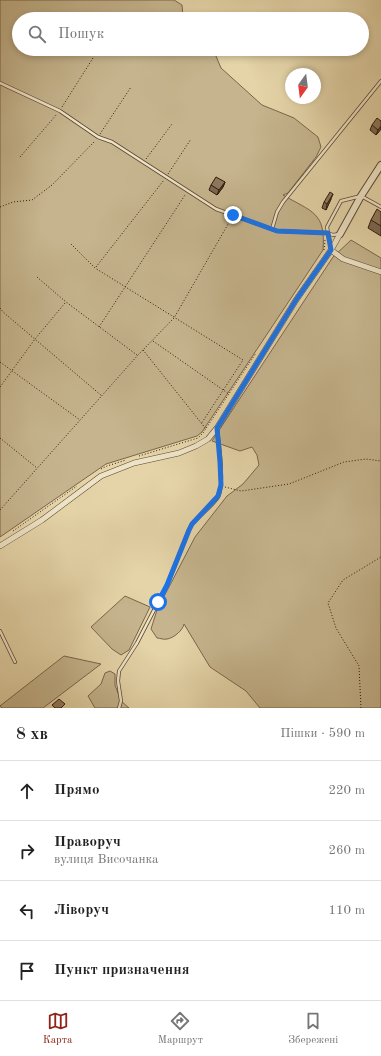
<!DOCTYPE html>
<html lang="uk">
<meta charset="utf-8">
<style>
body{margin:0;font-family:"Old Standard TT",serif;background:#f6f6f6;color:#222}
.compass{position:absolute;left:285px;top:68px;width:36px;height:36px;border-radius:50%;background:#fff;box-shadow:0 2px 6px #0003;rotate:194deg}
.stop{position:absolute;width:12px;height:12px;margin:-9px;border:3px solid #1a73e8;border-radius:50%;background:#fff}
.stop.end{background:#1a73e8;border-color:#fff;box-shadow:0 1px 4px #0008}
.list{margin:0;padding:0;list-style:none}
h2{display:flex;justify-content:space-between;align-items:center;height:52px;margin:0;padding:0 16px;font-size:17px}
h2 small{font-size:13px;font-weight:400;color:#767676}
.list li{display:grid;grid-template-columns:26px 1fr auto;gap:12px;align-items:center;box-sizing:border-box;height:60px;padding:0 16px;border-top:1px solid #e0e0e0}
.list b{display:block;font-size:15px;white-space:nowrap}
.list p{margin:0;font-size:13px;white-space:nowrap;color:#767676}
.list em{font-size:13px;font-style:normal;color:#767676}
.icon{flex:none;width:22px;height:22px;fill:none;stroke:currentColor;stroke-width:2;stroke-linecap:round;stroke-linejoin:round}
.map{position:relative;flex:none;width:381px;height:708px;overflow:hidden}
.search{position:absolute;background:#fff;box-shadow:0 2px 6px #0003;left:12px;right:12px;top:12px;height:44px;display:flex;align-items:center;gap:10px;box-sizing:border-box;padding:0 14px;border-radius:22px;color:#767676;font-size:15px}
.sheet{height:292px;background:#fff}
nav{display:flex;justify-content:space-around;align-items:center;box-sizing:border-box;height:56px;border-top:1px solid #e0e0e0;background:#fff;font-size:11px;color:#767676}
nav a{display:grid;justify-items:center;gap:2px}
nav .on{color:#8f2418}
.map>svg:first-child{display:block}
</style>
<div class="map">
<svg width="381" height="708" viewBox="0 0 381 708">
<rect width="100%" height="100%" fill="#e4d4a8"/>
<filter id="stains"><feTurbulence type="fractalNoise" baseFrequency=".005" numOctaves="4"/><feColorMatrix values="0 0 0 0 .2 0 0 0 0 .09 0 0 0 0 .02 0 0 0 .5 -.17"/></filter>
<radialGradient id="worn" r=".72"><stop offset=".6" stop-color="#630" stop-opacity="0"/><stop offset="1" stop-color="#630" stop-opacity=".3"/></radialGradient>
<g fill="#c5b48d" stroke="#7a654c">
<path d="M 0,0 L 174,0 L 182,5 L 183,16 L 189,19 L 19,19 L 19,49 L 213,49 L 221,68 L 262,105 L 294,118 L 318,137 L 321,147 L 316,157 L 288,193 L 283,195 C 312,212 326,212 323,250 L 202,432 L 197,436 L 106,464 L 0,537 Z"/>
<path d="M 351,240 L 381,258 L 381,708 L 260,708 L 246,691 L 210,667 L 184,624 C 183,630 174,638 167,639 C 164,640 160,638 157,638 L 151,629 L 157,610 L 195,537 L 227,496 L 243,484 L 259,465 L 257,455 L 252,447 L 240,451 L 212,441 L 333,257 Z"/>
<path d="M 125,596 L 150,607 L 129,650 L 121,655 L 112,649 L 91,627 Z"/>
<path d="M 64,656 L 101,664 L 43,708 L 2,708 L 0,706 Z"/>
<path d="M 110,671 L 115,674 L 115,685 L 121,701 L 129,708 L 95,708 L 88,696 L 101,684 L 105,673 Z"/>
</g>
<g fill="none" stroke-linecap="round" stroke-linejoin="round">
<defs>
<g id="service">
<path d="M 0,83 L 60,111 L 98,137 L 112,142 L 216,209 L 277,231 L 328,233 L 331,249"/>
<path d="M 272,229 L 277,212 L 283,202 L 381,81"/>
<path d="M 339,234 L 333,235 L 328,233 L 327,227 L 341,201 L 361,196 L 381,207"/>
<path d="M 0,631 L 15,662"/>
<path d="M 119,708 L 121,701 L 118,681 L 119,671 L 137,643 L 167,585 L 189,530 L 192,524 C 200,515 211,507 218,497 C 225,485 219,443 217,428"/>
</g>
<g id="minor">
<path d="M 331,250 L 343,259 L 381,272"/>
<path d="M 0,546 L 42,520 L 101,476 L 134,463 L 179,453 L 196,446 L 208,439 L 217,428 L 296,300 L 331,250 L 340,234"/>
</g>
<path id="tertiary" d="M 340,234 L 361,196 L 381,165"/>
</defs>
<use href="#service" stroke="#5d4632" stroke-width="4"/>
<use href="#minor" stroke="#5d4632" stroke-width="6"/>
<use href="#tertiary" stroke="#5d4632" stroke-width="8"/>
<g stroke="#30160b" stroke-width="1" stroke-dasharray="1 2" stroke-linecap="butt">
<path d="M 62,107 L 93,58"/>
<path d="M 100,134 L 131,87"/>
<path d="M 20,157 L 57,114"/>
<path d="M 146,159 L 172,124"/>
<path d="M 168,174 L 191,139"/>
<path d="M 0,207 L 13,202 L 32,200 L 52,185 L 95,141"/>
<path d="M 71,244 L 95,268 L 243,360 L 201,424"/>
<path d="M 324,250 L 325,240"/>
<path d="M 96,267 L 164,180"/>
<path d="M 37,277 L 66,302 L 137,355"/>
<path d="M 0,308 L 3,312 L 102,396"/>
<path d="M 99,327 L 185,195"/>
<path d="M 153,341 L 229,394"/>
<path d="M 143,350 L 206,429"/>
<path d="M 0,362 L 80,420"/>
<path d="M 0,387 L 35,339 L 65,303"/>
<path d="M 0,438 L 37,468"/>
<path d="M 139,456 L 198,438 L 203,433 L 256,353"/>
<path d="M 101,469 L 107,466 L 126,460"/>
<path d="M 225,487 L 241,491 L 289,484 L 344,462 L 366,459 L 381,461"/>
<path d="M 0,510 L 138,355 L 174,318 L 231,219"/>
<path d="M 13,531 L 77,486"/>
<path d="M 361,708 L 359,666 L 336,628 L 328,603 L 343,580 L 381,557"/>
</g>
<use href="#service" stroke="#ede3c6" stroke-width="2.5"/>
<use href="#minor" stroke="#ede3c6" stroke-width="5"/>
<use href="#tertiary" stroke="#ede3c6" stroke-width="6"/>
</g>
<g fill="#7a6850" stroke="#30160b">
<path d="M 381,121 L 381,129 L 376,135 L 370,130 L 372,125 Z"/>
<path d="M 225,182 L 223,187 L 217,195 L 209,190 L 211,185 Z"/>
<path d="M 331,199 L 326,210 L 322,208 L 324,202 Z"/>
<path d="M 381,212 L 381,236 L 368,228 L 371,220 Z"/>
</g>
<g fill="#635541" stroke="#30160b">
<path d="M 381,126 L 381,129 L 376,135 L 378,130 Z"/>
<path d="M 225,182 L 223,187 L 217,195 L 219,190 Z"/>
<path d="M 333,194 L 331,199 L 326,210 L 327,204 Z"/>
</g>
<g fill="#8e795d" stroke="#30160b">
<path d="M 377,118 L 381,121 L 381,126 L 378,130 L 372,125 Z"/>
<path d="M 216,177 L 225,182 L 219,190 L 211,185 Z"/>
<path d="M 330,192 L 333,194 L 327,204 L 324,202 Z"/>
<path d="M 377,209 L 381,212 L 381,226 L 371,220 Z"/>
<path d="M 59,699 L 65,704 L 61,708 L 55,708 L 52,705 Z"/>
</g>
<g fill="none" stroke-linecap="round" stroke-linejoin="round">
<path stroke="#1a73e8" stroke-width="5" d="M 158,602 L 167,585 L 189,530 L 192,524 L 218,496 L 221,485 L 220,462 L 217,428 L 296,300 L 331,250 L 328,233 L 277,231 L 233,215"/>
</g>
<rect width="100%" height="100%" filter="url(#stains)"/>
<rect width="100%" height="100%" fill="url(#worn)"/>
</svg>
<svg class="compass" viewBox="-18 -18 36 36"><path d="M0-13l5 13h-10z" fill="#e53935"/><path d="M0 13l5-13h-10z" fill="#767676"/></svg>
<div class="stop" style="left:158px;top:602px"></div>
<div class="stop end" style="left:233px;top:215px"></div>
<div class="search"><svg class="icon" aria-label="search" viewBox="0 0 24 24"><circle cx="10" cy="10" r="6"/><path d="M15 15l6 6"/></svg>Пошук</div>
</div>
<section class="sheet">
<h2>8 хв<small>Пішки · 590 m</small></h2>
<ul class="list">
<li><svg class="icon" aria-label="ahead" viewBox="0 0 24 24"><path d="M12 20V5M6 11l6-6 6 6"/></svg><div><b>Прямо</b></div><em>220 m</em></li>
<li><svg class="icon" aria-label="right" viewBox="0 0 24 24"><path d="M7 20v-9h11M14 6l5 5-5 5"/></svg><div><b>Праворуч</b><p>вулиця Височанка</p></div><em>260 m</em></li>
<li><svg class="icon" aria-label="left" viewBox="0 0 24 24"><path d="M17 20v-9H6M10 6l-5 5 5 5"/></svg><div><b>Ліворуч</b></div><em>110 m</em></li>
<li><svg class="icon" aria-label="arrive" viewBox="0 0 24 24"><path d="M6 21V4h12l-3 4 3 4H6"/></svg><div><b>Пункт призначення</b></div></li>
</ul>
</section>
<nav>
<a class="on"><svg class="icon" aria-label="map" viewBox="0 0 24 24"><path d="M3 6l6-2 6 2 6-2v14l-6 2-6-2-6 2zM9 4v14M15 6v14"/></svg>Карта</a>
<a><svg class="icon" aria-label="directions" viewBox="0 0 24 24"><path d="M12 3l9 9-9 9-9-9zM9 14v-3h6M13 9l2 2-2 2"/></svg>Маршрут</a>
<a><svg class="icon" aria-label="saved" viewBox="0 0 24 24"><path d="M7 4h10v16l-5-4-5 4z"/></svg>Збережені</a>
</nav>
